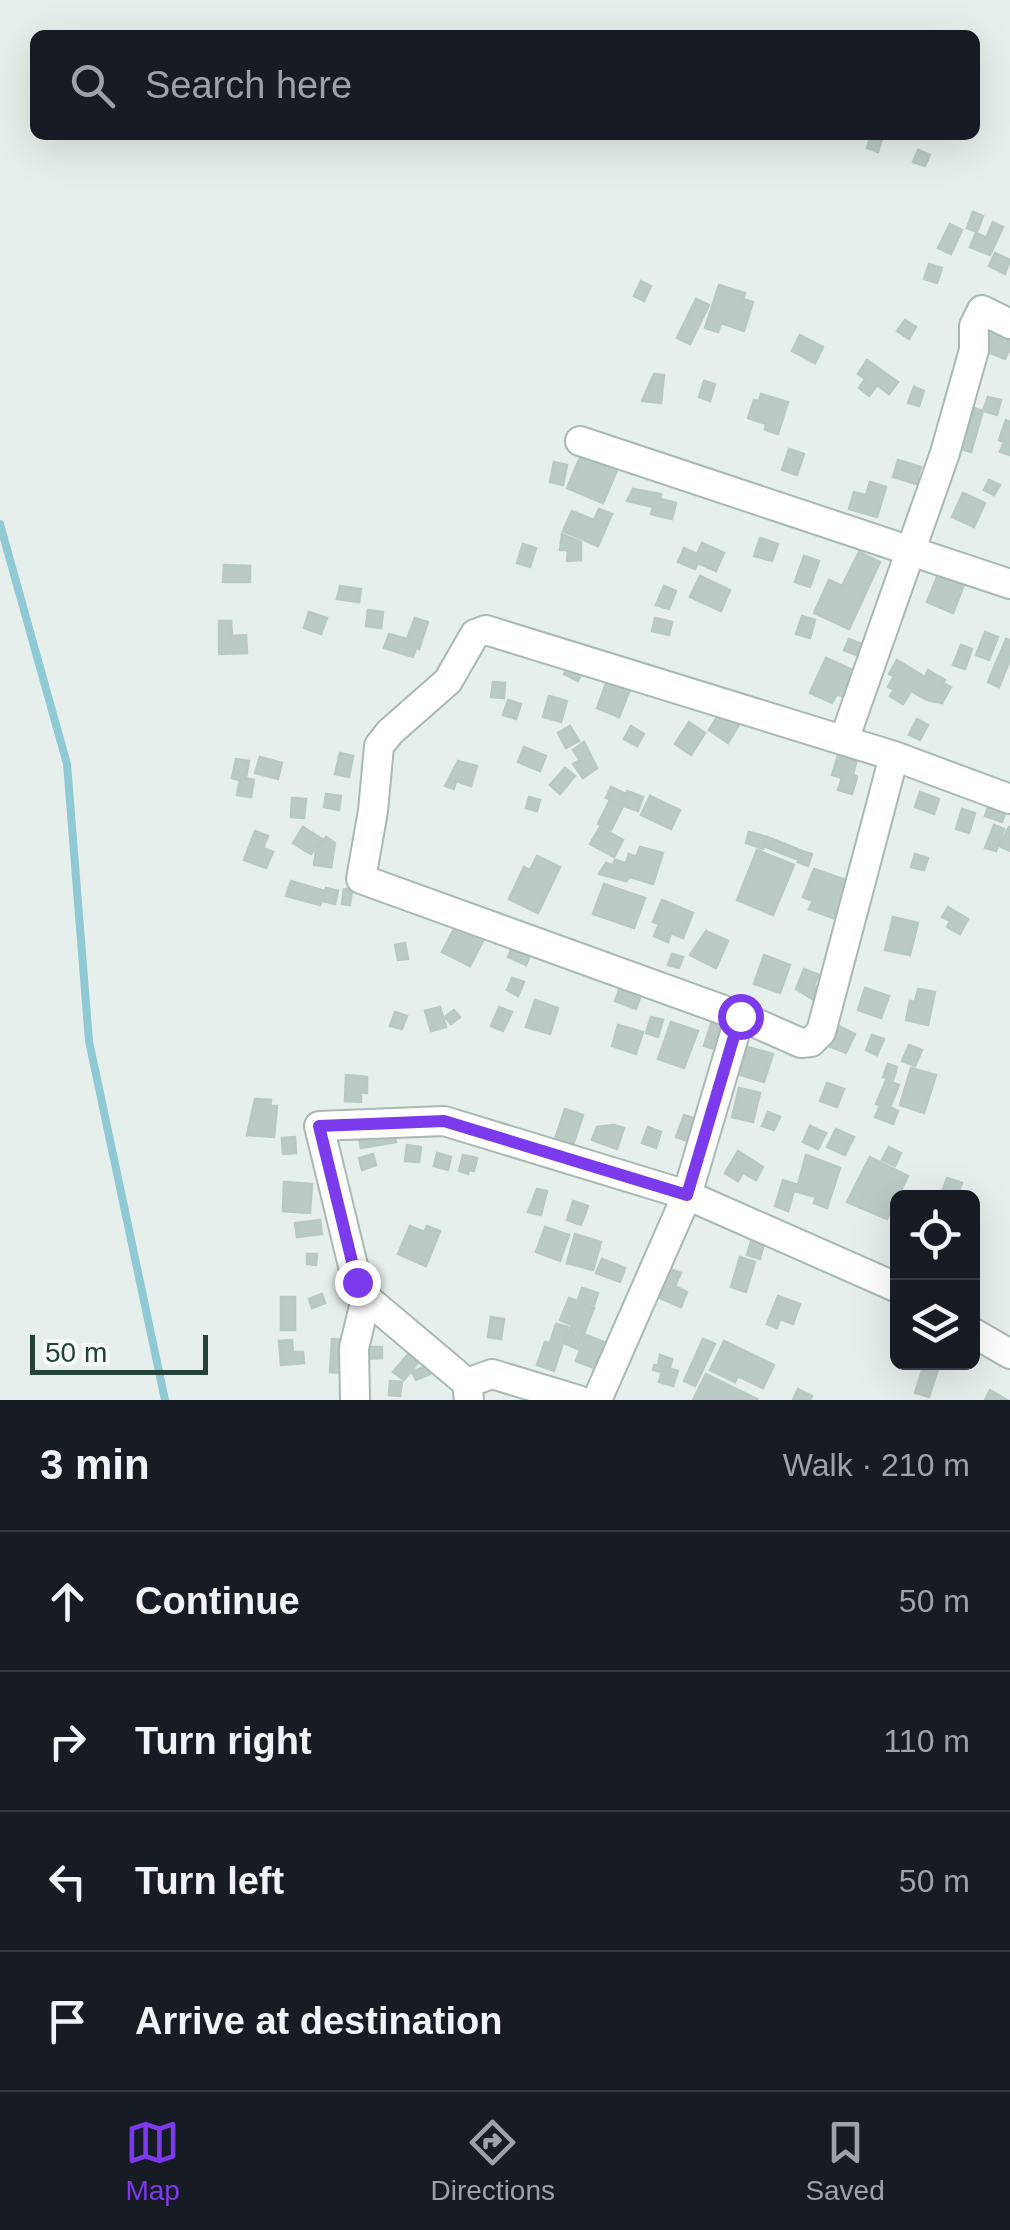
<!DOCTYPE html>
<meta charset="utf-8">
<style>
body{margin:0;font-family:Helvetica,sans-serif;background:#242831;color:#f1f3f6}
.controls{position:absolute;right:30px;bottom:30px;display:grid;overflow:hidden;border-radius:15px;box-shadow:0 10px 40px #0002}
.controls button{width:90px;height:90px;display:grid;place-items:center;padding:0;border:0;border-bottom:2px solid #363941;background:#171b24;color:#f1f3f6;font:50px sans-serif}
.scale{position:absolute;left:30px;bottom:25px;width:178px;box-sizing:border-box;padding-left:10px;border:5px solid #24423a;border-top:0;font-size:28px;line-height:35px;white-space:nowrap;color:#24423a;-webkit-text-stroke:8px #f7fbf9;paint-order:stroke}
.stop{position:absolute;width:30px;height:30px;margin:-22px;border:8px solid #7c3aed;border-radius:50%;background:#fff}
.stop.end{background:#7c3aed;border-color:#fff;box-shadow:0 2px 10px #0008}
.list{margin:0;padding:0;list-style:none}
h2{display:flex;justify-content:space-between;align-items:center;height:130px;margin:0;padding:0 40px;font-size:42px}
h2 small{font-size:32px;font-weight:400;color:#9ea1a6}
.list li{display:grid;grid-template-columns:65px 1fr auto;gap:30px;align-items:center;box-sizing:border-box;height:140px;padding:0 40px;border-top:2px solid #363941}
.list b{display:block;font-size:38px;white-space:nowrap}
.list em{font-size:32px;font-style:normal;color:#9ea1a6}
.icon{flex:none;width:55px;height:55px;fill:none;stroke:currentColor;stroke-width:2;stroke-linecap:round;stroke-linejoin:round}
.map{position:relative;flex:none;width:1010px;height:1400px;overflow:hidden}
.search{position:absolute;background:#171b24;box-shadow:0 10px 40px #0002;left:30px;right:30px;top:30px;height:110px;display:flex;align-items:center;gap:25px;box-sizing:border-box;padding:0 35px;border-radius:15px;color:#9ea1a6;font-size:38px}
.sheet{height:690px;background:#171b24}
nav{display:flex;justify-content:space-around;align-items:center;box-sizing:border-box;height:140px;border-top:2px solid #363941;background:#171b24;font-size:28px;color:#9ea1a6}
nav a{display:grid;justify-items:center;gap:5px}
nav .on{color:#7c3aed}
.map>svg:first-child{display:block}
</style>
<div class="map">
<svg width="1010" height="1400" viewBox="0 0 1010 1400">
<rect width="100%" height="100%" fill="#e6efeb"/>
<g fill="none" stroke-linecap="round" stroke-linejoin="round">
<path stroke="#8ec9d4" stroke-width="8" d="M 0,524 L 67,764 L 89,1041 L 165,1400"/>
</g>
<g fill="#bbcac4" stroke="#b8c9c2" stroke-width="2.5">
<path d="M 871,135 L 883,136 L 878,152 L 867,148 Z"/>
<path d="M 918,150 L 930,155 L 925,166 L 913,162 Z"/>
<path d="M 973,212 L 983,216 L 977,232 L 967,228 Z"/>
<path d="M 993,222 L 1003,227 L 996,242 L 986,238 Z"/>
<path d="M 950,224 L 962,230 L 951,254 L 938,248 Z"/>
<path d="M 976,233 L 996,242 L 990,255 L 970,247 Z"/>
<path d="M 995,253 L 1010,260 L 1005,274 L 989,266 Z"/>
<path d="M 929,264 L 942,268 L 937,283 L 924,279 Z"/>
<path d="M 641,281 L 651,286 L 644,301 L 634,296 Z"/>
<path d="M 719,285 L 745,293 L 743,299 L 753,302 L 744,331 L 721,323 L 718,332 L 705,328 Z"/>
<path d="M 696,299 L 709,305 L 690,344 L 677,338 Z"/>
<path d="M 905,320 L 916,327 L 909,339 L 897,331 Z"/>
<path d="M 995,327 L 1010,337 L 1010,349 L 1005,359 L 984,350 Z"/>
<path d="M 800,335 L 823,347 L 815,363 L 792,351 Z"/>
<path d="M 867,360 L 898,382 L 889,394 L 877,385 L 869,396 L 859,388 L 865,379 L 858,374 Z"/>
<path d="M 654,374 L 664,375 L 661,403 L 642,401 Z"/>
<path d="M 704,381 L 715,384 L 710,401 L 699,397 Z"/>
<path d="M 914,387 L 924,391 L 919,406 L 908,403 Z"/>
<path d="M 761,394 L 788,402 L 778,434 L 765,430 L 766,424 L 748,418 L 754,400 L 759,401 Z"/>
<path d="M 988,397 L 1001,400 L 997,415 L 983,411 Z"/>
<path d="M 974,408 L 983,411 L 971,452 L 961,449 Z"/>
<path d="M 1006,420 L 1010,422 L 1010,455 L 1000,452 L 1004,442 L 999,440 Z"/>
<path d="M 789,449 L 804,454 L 797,475 L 782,470 Z"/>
<path d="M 582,453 L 618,468 L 603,503 L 567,488 Z"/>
<path d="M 898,460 L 921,467 L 916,484 L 893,477 Z"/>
<path d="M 554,462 L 567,465 L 563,485 L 550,482 Z"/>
<path d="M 989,480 L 1000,485 L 994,495 L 984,490 Z"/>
<path d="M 870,482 L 886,487 L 877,517 L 849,509 L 854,492 L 866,495 Z"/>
<path d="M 633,489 L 661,494 L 660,499 L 676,503 L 672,519 L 651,514 L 653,507 L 627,501 Z"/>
<path d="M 963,493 L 985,503 L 974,527 L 952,517 Z"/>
<path d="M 599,509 L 612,514 L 598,546 L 563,531 L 572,511 L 594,520 Z"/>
<path d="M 562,534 L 581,542 L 581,560 L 567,561 L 568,550 L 560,550 Z"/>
<path d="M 760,538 L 778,544 L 772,561 L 754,556 Z"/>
<path d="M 702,543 L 724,553 L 716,571 L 698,563 L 695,569 L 678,562 L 684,548 L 697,554 Z"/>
<path d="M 523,544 L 536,548 L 530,567 L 517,563 Z"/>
<path d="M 859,552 L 880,562 L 849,629 L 814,613 L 829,580 L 842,586 Z"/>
<path d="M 804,556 L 819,561 L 810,587 L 795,582 Z"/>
<path d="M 224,565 L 250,566 L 250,582 L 223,582 Z"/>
<path d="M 939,572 L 965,582 L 953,613 L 927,602 Z"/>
<path d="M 700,576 L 730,590 L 721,611 L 690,597 Z"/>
<path d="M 340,586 L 361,589 L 359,602 L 337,599 Z"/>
<path d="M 664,586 L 676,591 L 669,609 L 656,605 Z"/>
<path d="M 368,610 L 383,612 L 381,628 L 366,626 Z"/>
<path d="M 309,612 L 327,618 L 321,634 L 304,628 Z"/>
<path d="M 802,616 L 815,620 L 810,638 L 796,634 Z"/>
<path d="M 415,618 L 428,622 L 419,649 L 416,648 L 413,657 L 384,648 L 389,634 L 407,639 Z"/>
<path d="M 655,618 L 672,622 L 669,635 L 652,631 Z"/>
<path d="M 219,621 L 231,621 L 232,636 L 246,635 L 247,653 L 219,654 Z"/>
<path d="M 985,632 L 998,637 L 989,660 L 976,655 Z"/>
<path d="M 849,639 L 861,644 L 856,655 L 844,650 Z"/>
<path d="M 1006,639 L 1010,640 L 1010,660 L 999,687 L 988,682 Z"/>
<path d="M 961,645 L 972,649 L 965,669 L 953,665 Z"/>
<path d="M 826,658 L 861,674 L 849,700 L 837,694 L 832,703 L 810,693 Z"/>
<path d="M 897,660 L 925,677 L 928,670 L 945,680 L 943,683 L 951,687 L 942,703 L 927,700 L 911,691 L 903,704 L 890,696 L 894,690 L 888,687 L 894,676 L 889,674 Z"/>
<path d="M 570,661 L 584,668 L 578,681 L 564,674 Z"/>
<path d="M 608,678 L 631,687 L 619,717 L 597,708 Z"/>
<path d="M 493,682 L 505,683 L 504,698 L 491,697 Z"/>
<path d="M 549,696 L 567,701 L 561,722 L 543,717 Z"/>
<path d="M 508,700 L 521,704 L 516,719 L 503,715 Z"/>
<path d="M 723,708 L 742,720 L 728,743 L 709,730 Z"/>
<path d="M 917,719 L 928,725 L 920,740 L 909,735 Z"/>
<path d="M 689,722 L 705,733 L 691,755 L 675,744 Z"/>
<path d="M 570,726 L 579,741 L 566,748 L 558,733 Z"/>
<path d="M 631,726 L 644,734 L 637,746 L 624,739 Z"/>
<path d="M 584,742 L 597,768 L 583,778 L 573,764 L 580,760 L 573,750 Z"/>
<path d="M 524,747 L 546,756 L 540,771 L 518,762 Z"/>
<path d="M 340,753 L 353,756 L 349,777 L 335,774 Z"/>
<path d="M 838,755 L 857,760 L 853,774 L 857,777 L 852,794 L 838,790 L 842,778 L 832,775 Z"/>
<path d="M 260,757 L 282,763 L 278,779 L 255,773 Z"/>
<path d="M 236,759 L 249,761 L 246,778 L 254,780 L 251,797 L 237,795 L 240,780 L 232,778 Z"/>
<path d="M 458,761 L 477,766 L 471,786 L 456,781 L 454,789 L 445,786 Z"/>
<path d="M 565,768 L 575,776 L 560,794 L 550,785 Z"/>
<path d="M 611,787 L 626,794 L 621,805 L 606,798 Z"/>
<path d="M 627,791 L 643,797 L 638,811 L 621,805 Z"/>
<path d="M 920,792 L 939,799 L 934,814 L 915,807 Z"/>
<path d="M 326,794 L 341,796 L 339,810 L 324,807 Z"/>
<path d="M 650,796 L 680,810 L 671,829 L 641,815 Z"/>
<path d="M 529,797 L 540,800 L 537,811 L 526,808 Z"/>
<path d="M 292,798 L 306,799 L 304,818 L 291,817 Z"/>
<path d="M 610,800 L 623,806 L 611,830 L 598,824 Z"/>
<path d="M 990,802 L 1007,808 L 1002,822 L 985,816 Z"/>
<path d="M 962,809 L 975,813 L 969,833 L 956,829 Z"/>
<path d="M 994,825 L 1004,829 L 996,851 L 985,848 Z"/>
<path d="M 303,827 L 322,839 L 311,854 L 293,843 Z"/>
<path d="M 600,827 L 623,840 L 614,857 L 590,844 Z"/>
<path d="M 1009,827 L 1010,827 L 1010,851 L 999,846 Z"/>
<path d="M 255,831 L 268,836 L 263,848 L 273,852 L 266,868 L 244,860 Z"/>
<path d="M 749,832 L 767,837 L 763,849 L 746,843 Z"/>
<path d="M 326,837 L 335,843 L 331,867 L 314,865 L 316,850 Z"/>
<path d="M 767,837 L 785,844 L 781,853 L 764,846 Z"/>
<path d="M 785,844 L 802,851 L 799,860 L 781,853 Z"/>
<path d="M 640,847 L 663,853 L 653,884 L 630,877 L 626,881 L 599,874 L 606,863 L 613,865 L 615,860 L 626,863 L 629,854 L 636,857 Z"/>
<path d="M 757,850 L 794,865 L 773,915 L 737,900 Z"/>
<path d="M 802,851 L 812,854 L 808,866 L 798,862 Z"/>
<path d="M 915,854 L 928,858 L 924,870 L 911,867 Z"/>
<path d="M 537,856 L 560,867 L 538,913 L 509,899 L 524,867 L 530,870 Z"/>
<path d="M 814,869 L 849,881 L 835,919 L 809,909 L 813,901 L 803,897 Z"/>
<path d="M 291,881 L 325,891 L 320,905 L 286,896 Z"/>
<path d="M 604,884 L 645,898 L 634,928 L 593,914 Z"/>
<path d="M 326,888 L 338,891 L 335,904 L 323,901 Z"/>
<path d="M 344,889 L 352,889 L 350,905 L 342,904 Z"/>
<path d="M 662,900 L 693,913 L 683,938 L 671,933 L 668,942 L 654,936 L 659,924 L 653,922 Z"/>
<path d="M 948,907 L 968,919 L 960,934 L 947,927 L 950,921 L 942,917 Z"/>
<path d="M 893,917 L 918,923 L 910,955 L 885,950 Z"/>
<path d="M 456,925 L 484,939 L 470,966 L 442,952 Z"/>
<path d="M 706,931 L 728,941 L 716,968 L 690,955 Z"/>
<path d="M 405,943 L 408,959 L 398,960 L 395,945 Z"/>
<path d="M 514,943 L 532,950 L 526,965 L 508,957 Z"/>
<path d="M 672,954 L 683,957 L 679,968 L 668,965 Z"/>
<path d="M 764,955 L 790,965 L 780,993 L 754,984 Z"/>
<path d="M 804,969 L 819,975 L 814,985 L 822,989 L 817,1002 L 796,989 Z"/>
<path d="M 512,978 L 524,982 L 518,996 L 507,990 Z"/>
<path d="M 620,987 L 641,995 L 636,1009 L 615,1001 Z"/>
<path d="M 865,988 L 889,996 L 881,1018 L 858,1010 Z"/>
<path d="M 918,989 L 935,992 L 928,1025 L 906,1020 L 910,1001 L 915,1002 Z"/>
<path d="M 535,1000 L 558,1008 L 550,1034 L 526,1027 Z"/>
<path d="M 440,1007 L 446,1027 L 431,1031 L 425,1011 Z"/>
<path d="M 499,1007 L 512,1012 L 503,1031 L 491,1026 Z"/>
<path d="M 454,1010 L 460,1017 L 451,1024 L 445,1017 Z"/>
<path d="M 395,1012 L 407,1016 L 402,1029 L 390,1026 Z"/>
<path d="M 651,1017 L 663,1020 L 658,1037 L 646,1033 Z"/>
<path d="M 712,1021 L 729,1025 L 721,1051 L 704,1046 Z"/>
<path d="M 671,1022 L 698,1031 L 684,1068 L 658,1059 Z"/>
<path d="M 618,1025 L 643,1032 L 636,1054 L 612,1046 Z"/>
<path d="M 839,1026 L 855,1034 L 846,1053 L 829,1046 Z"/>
<path d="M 872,1035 L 884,1039 L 877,1055 L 866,1050 Z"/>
<path d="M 909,1045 L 922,1050 L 915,1066 L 902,1061 Z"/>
<path d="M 748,1047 L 773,1054 L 764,1082 L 740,1075 Z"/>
<path d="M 888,1064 L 897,1067 L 893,1080 L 883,1077 Z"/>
<path d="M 911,1068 L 936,1075 L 924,1113 L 900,1105 Z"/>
<path d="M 346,1075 L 367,1077 L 367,1093 L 361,1092 L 361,1102 L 345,1101 Z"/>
<path d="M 886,1080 L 899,1085 L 890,1107 L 898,1111 L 893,1124 L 875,1117 L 880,1106 L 876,1104 Z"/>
<path d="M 827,1083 L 844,1089 L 837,1107 L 820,1101 Z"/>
<path d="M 739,1088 L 760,1093 L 753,1122 L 732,1117 Z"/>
<path d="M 255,1099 L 271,1100 L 270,1106 L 277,1106 L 274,1137 L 247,1135 Z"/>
<path d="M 565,1109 L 583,1115 L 573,1145 L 555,1139 Z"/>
<path d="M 768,1112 L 780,1117 L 774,1130 L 762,1126 Z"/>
<path d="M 684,1115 L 699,1120 L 690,1142 L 676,1137 Z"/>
<path d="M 614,1125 L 624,1128 L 617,1149 L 592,1140 L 597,1127 Z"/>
<path d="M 810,1126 L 826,1133 L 818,1149 L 803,1142 Z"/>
<path d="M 648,1127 L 661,1132 L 656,1148 L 642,1143 Z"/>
<path d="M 836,1129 L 854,1137 L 845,1155 L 827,1147 Z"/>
<path d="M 394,1132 L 396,1142 L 361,1148 L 359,1137 Z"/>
<path d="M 295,1137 L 296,1153 L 283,1154 L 282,1138 Z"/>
<path d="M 407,1145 L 421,1147 L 419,1162 L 405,1161 Z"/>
<path d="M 889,1147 L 901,1153 L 895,1166 L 882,1160 Z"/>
<path d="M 738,1151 L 763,1167 L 756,1180 L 743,1173 L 738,1181 L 725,1173 Z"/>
<path d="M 437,1153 L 451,1157 L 448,1170 L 434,1166 Z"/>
<path d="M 373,1154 L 376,1165 L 362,1170 L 359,1158 Z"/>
<path d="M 463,1155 L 477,1158 L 474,1171 L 469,1170 L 468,1174 L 459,1171 Z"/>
<path d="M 806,1155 L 840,1168 L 827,1208 L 814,1203 L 816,1197 L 794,1191 L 788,1211 L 775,1206 L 783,1180 L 798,1185 Z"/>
<path d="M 870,1157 L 908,1176 L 887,1219 L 847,1202 Z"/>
<path d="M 947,1178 L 962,1183 L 956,1198 L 940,1198 Z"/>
<path d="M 284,1182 L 312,1184 L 310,1213 L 283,1211 Z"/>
<path d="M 537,1189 L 547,1191 L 541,1215 L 528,1212 Z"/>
<path d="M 573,1201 L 588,1206 L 581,1225 L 567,1220 Z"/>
<path d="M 320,1220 L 322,1234 L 297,1237 L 295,1223 Z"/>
<path d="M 410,1226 L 424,1232 L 427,1226 L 440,1231 L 426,1266 L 398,1254 Z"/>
<path d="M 545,1227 L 569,1235 L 560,1261 L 536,1252 Z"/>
<path d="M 575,1234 L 601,1242 L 593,1270 L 567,1263 Z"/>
<path d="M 753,1235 L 765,1238 L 760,1259 L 747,1255 Z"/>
<path d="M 307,1254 L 317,1254 L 316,1265 L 307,1264 Z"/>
<path d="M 740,1257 L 755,1262 L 746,1292 L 731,1287 Z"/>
<path d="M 602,1259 L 625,1268 L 620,1282 L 596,1273 Z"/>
<path d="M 667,1268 L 681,1273 L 675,1286 L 687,1292 L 681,1307 L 655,1296 Z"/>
<path d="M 582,1288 L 598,1293 L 594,1305 L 578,1300 Z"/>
<path d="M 322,1294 L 325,1303 L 312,1308 L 309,1299 Z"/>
<path d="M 778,1296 L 800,1304 L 793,1324 L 780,1319 L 777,1328 L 767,1324 Z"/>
<rect x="281" y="1297" width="14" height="33"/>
<path d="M 569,1298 L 594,1308 L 578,1349 L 564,1343 L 572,1325 L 560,1320 Z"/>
<path d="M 491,1317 L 504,1319 L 501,1339 L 488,1337 Z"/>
<path d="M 556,1324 L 568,1327 L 554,1371 L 537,1365 L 545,1342 L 550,1343 Z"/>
<path d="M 586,1335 L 609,1344 L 599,1370 L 576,1361 Z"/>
<path d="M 332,1339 L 350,1340 L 348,1373 L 330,1372 Z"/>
<path d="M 703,1339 L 715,1344 L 695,1386 L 684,1381 Z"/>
<path d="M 292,1340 L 293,1352 L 303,1352 L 304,1363 L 281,1365 L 279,1341 Z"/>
<path d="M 724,1341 L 774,1365 L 763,1388 L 738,1376 L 735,1382 L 710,1370 Z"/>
<path d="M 367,1347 L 382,1347 L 382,1358 L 367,1359 Z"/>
<path d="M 409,1353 L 419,1361 L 404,1380 L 393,1372 Z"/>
<path d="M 660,1355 L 672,1359 L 670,1368 L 658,1365 Z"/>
<path d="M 924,1364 L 938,1369 L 929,1397 L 915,1393 Z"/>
<path d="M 654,1365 L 678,1371 L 673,1386 L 659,1382 L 662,1372 L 653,1370 Z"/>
<path d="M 426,1366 L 430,1374 L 416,1380 L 412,1372 Z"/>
<path d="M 706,1374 L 757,1399 L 756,1400 L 693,1400 Z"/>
<path d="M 390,1381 L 402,1382 L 400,1396 L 389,1395 Z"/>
<path d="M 798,1389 L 812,1396 L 810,1400 L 793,1400 Z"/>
<path d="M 990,1390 L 1007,1400 L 985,1400 Z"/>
</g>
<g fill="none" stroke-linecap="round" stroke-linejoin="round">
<defs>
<g id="minor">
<path d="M 580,441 L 1010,584"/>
<path d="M 844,740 L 945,453 L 974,350 L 974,326 L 982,310 L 1010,324"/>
<path d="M 894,756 L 821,1032 L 811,1042 L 801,1043 L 740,1016 L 361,879 L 373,811 L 379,746 L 390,732 L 448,681 L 475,634 L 486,630 L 894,756 L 1010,799"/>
<path d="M 972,1332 L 1010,1354"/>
<path d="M 467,1383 L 492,1374 L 578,1400"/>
<path d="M 355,1400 L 354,1348 L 366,1298"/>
<path d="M 469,1400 L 467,1383 L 366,1298 L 357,1282 L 319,1126 L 444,1121 L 687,1195 L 898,1288"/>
<path d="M 597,1400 L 687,1195 L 740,1016"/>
</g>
</defs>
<use href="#minor" stroke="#a8b8b2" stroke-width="32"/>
<use href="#minor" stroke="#fff" stroke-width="28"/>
</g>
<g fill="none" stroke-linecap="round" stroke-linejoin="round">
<path stroke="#7c3aed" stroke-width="12" d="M 357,1282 L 319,1126 L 444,1121 L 687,1195 L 740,1016"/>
</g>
</svg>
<div class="controls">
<button><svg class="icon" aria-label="locate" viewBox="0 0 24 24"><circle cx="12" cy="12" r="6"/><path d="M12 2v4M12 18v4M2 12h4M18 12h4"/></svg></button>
<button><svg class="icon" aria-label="layers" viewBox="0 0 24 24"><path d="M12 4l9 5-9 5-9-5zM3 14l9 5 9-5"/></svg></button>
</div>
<div class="scale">50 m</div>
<div class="stop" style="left:740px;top:1016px"></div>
<div class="stop end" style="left:357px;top:1282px"></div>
<div class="search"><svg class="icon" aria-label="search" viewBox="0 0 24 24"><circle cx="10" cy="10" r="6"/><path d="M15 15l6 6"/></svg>Search here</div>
</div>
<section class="sheet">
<h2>3 min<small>Walk · 210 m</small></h2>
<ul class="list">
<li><svg class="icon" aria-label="ahead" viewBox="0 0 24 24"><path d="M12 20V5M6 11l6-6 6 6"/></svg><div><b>Continue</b></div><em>50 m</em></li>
<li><svg class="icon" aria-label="right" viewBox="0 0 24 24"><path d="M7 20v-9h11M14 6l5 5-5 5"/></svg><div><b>Turn right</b></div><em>110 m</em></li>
<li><svg class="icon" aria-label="left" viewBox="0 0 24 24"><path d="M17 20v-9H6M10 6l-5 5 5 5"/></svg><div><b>Turn left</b></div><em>50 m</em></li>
<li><svg class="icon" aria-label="arrive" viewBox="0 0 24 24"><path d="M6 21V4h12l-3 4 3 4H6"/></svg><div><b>Arrive at destination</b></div></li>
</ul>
</section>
<nav>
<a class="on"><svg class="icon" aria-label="map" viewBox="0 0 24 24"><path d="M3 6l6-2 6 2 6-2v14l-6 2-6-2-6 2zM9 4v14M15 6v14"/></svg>Map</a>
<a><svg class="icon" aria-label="directions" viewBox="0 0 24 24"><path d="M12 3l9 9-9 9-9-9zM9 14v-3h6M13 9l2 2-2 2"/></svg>Directions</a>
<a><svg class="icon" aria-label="saved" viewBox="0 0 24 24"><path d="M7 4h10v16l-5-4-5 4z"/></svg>Saved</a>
</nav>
